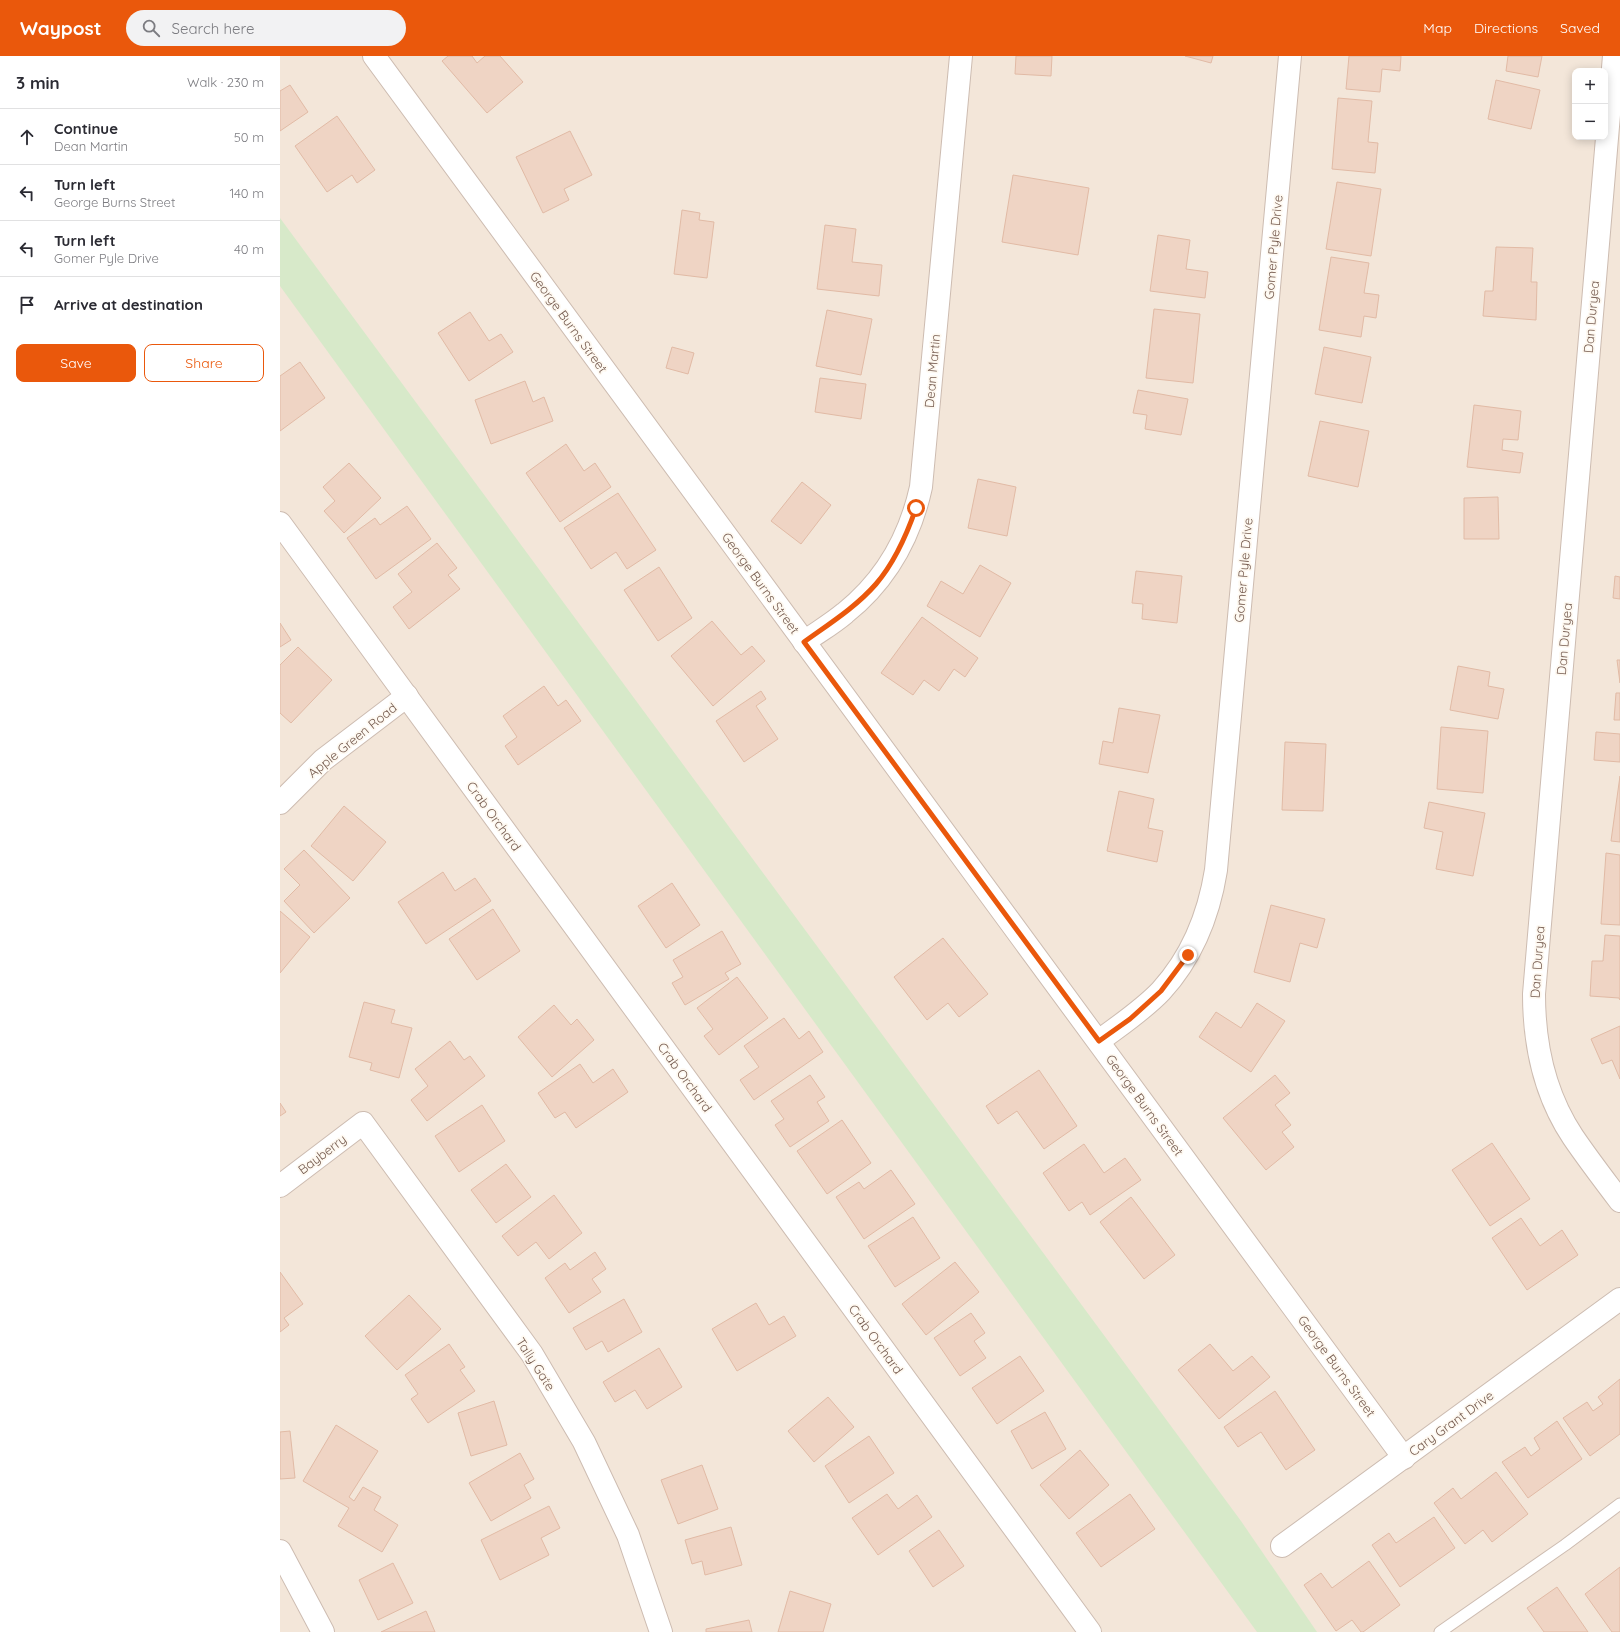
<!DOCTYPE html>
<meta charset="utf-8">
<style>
body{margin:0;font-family:Quicksand,sans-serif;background:#f2f2f3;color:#2b2b33}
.controls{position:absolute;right:12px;top:12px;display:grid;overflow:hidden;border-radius:8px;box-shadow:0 2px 10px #0003}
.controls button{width:36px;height:36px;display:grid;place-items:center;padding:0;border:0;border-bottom:1px solid #e1e1e2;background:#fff;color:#2b2b33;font:20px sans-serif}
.stop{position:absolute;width:12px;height:12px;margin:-9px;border:3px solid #ea580c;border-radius:50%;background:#fff}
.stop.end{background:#ea580c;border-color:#fff;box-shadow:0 1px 4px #0008}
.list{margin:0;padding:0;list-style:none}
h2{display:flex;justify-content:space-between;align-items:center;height:52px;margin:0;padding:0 16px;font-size:17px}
h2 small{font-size:13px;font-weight:400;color:#7c7c81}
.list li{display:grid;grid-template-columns:26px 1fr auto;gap:12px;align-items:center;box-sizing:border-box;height:56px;padding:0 16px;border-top:1px solid #e1e1e2}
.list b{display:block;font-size:15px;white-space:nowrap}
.list p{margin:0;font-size:13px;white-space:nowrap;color:#7c7c81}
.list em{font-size:13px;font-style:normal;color:#7c7c81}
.actions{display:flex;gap:8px;padding:12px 16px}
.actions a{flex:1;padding:9px 0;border:1px solid #ea580c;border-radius:8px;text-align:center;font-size:14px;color:#ea580c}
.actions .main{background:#ea580c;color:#fff}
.icon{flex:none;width:22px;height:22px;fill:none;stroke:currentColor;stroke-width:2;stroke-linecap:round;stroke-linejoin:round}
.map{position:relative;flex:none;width:1340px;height:1576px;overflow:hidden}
header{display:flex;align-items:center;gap:24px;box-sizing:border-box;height:56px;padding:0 20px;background:#ea580c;color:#fff}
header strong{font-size:19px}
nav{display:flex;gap:22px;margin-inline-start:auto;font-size:14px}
.search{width:280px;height:36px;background:#f2f2f3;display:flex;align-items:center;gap:10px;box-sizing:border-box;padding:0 14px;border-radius:22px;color:#7c7c81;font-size:15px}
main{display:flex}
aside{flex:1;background:#fff}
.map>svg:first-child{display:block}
</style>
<header>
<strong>Waypost</strong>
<div class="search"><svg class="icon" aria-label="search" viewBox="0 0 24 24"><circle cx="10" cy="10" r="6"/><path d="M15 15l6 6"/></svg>Search here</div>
<nav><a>Map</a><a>Directions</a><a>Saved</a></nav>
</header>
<main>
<aside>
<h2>3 min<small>Walk · 230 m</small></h2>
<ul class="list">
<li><svg class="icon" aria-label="ahead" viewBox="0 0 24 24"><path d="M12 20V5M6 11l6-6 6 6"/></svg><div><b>Continue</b><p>Dean Martin</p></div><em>50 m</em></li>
<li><svg class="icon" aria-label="left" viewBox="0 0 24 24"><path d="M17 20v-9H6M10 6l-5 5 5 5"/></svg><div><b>Turn left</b><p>George Burns Street</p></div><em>140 m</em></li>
<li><svg class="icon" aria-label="left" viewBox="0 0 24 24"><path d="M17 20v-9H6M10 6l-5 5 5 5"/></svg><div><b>Turn left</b><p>Gomer Pyle Drive</p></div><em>40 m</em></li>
<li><svg class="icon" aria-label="arrive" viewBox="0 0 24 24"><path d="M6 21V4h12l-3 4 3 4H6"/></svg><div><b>Arrive at destination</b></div></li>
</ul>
<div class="actions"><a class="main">Save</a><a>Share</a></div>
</aside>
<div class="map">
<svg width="1340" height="1576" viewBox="0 0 1340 1576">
<rect width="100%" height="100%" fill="#fbf4ea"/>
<g fill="#f3e6d9" fill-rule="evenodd">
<path d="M 0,0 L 1340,0 L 1340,1576 L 1035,1576 L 0,163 ZM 1295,15 L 1325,15 L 1325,81 L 1295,81 Z"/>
<path d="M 0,228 L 982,1576 L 0,1576 Z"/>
</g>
<path fill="#d7e9c9" d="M 0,162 L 961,1465 L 1037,1576 L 977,1576 L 0,230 Z"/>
<g fill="#efd4c4" stroke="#e1baa5">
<path d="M 168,0 L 192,0 L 197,7 L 205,0 L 220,0 L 243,26 L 207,57 L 162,5 Z"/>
<path d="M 736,0 L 772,0 L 771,20 L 735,18 Z"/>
<path d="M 905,0 L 933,0 L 931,7 Z"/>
<path d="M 1069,0 L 1121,0 L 1120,15 L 1102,13 L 1100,36 L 1066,33 Z"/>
<path d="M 1228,0 L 1262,0 L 1258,21 L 1226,15 Z"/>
<path d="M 1216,24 L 1260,34 L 1251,73 L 1208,63 Z"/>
<path d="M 10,29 L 28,56 L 0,75 L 0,35 Z"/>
<path d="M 1058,42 L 1092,45 L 1088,86 L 1098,87 L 1095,117 L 1052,113 Z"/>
<path d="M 57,60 L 95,114 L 77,127 L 72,119 L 47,136 L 15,90 Z"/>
<path d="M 290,75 L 312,119 L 284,133 L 289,144 L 263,157 L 236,101 Z"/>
<path d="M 733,119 L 809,132 L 798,199 L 722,186 Z"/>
<path d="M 1057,126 L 1101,133 L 1091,200 L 1046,193 Z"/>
<path d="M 402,154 L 420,157 L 419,164 L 434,166 L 427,222 L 394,218 Z"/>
<path d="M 545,169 L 576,173 L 572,206 L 602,209 L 599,240 L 537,233 Z"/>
<path d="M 878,179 L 910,184 L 906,213 L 928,216 L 925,242 L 870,235 Z"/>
<path d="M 1216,191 L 1253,192 L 1251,226 L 1257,226 L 1256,264 L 1203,260 L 1205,235 L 1213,235 Z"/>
<path d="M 1051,201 L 1089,207 L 1084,237 L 1099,239 L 1096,262 L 1084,260 L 1081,281 L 1039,274 Z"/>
<path d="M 874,253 L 920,258 L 913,327 L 866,322 Z"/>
<path d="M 547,254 L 592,263 L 581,319 L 536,310 Z"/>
<path d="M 190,256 L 209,285 L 221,278 L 233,296 L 189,325 L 158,277 Z"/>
<path d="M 392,291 L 414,297 L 408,318 L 386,312 Z"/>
<path d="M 1044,291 L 1091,301 L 1082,347 L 1035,338 Z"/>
<path d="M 20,306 L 45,342 L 0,375 L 0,320 Z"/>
<path d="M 540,322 L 586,328 L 581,363 L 535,356 Z"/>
<path d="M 245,325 L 253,346 L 264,341 L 273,365 L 211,388 L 195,344 Z"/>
<path d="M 858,334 L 908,343 L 901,379 L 865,373 L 867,359 L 853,357 Z"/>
<path d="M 1194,349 L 1241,355 L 1238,384 L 1223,383 L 1222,394 L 1243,397 L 1240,417 L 1187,411 Z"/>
<path d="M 1040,365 L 1089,375 L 1078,431 L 1028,420 Z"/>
<path d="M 286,388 L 304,415 L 315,407 L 331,431 L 280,466 L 246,417 Z"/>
<path d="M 69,407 L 101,442 L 64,477 L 44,455 L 55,445 L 43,431 Z"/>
<path d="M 698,423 L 736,431 L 727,480 L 688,472 Z"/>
<path d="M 522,426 L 551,449 L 521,488 L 491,465 Z"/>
<path d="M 338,437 L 376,494 L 347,513 L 336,496 L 311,513 L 284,472 Z"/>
<path d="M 1218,441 L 1219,483 L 1184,483 L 1184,442 Z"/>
<path d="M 127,450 L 151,483 L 96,523 L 67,482 L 95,462 L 100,469 Z"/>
<path d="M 157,487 L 177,512 L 168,519 L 180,533 L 129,573 L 113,551 L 132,536 L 118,518 Z"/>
<path d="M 700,509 L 731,527 L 700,581 L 647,550 L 661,525 L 683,538 Z"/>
<path d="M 379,511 L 412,562 L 378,585 L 344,534 Z"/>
<path d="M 856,515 L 902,520 L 897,567 L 862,563 L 863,548 L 852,547 Z"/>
<path d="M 1335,520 L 1340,521 L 1340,543 L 1333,542 Z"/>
<path d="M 642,561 L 698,602 L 685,621 L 674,613 L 659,635 L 644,624 L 633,639 L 601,617 Z"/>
<path d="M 432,565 L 461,599 L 472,590 L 485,605 L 433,650 L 391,600 Z"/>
<path d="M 0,567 L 11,584 L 0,591 Z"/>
<path d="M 18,591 L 52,624 L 11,667 L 0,657 L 0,609 Z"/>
<path d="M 1337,604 L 1340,604 L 1340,627 Z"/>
<path d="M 1178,610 L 1210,616 L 1208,630 L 1224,633 L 1218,663 L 1170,654 Z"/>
<path d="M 264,630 L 278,650 L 286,644 L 301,665 L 238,709 L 225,690 L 237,681 L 223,660 Z"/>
<path d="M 481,635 L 486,643 L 476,650 L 498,683 L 464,706 L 436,665 Z"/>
<path d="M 1336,637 L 1340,637 L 1340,664 L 1334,664 Z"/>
<path d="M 839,652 L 880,659 L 868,717 L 819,708 L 823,685 L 833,687 Z"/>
<path d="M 1161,671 L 1208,675 L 1203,737 L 1157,733 Z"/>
<path d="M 1316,676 L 1340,678 L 1340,706 L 1314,704 Z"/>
<path d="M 1005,686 L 1046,688 L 1043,755 L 1002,754 Z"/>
<path d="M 1340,720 L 1340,786 L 1331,785 Z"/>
<path d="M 839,735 L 874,743 L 868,772 L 883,775 L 877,806 L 827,795 Z"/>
<path d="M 1149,746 L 1205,757 L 1193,820 L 1156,813 L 1163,776 L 1144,772 Z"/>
<path d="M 64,750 L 106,786 L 73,825 L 31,790 Z"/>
<path d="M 24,794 L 70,842 L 34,877 L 4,845 L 20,829 L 4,813 Z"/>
<path d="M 1326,797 L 1340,799 L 1340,869 L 1321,868 Z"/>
<path d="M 163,816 L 175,835 L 195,822 L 211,845 L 146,888 L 118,846 Z"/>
<path d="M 392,827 L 420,869 L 386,892 L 358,850 Z"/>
<path d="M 991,849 L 1045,863 L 1037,892 L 1020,887 L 1010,926 L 974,916 Z"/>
<path d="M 213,853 L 240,895 L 197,924 L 169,883 Z"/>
<path d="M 0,855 L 30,881 L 0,917 Z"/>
<path d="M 442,875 L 461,908 L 445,917 L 449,923 L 405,949 L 392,927 L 403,921 L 393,904 Z"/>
<path d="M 1325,879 L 1340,880 L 1340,944 L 1339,942 L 1310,940 L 1312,905 L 1323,905 Z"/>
<path d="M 663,882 L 708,938 L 679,961 L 668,947 L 647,964 L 614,921 Z"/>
<path d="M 457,921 L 488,962 L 439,999 L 424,980 L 433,973 L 417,952 Z"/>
<path d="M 84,946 L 115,954 L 111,967 L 132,972 L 119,1022 L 90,1014 L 92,1007 L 69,1001 Z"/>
<path d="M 977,947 L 1005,965 L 971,1016 L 919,981 L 936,956 L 961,972 Z"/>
<path d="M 274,949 L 291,969 L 297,963 L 314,984 L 272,1021 L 238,981 Z"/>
<path d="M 504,962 L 519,983 L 529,975 L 543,996 L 474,1044 L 460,1024 L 479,1011 L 464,990 Z"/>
<path d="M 1340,970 L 1340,1023 L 1332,1004 L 1322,1008 L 1311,983 Z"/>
<path d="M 170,985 L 184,1004 L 190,1000 L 205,1020 L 147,1065 L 131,1044 L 148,1030 L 135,1013 Z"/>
<path d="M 300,1008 L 313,1027 L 333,1013 L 348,1036 L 296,1072 L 285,1056 L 275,1062 L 258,1037 Z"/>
<path d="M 759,1014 L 797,1070 L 764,1093 L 737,1055 L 718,1068 L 706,1050 Z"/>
<path d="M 530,1019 L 545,1041 L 537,1046 L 549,1065 L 510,1091 L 495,1069 L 504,1063 L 491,1045 Z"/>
<path d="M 995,1019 L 1010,1037 L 995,1049 L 1011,1069 L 1002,1076 L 1014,1091 L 986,1114 L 943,1062 Z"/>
<path d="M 0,1047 L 6,1056 L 0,1060 Z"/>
<path d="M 202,1049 L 225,1085 L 179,1116 L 155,1080 Z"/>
<path d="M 562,1064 L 591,1107 L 547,1138 L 517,1095 Z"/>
<path d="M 1212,1087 L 1250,1143 L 1210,1170 L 1172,1114 Z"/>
<path d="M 804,1088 L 824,1117 L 845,1102 L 861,1124 L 810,1159 L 802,1146 L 789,1155 L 763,1117 Z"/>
<path d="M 226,1108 L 251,1141 L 216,1167 L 191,1134 Z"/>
<path d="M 611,1114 L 635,1148 L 584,1183 L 556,1141 L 579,1126 L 584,1133 Z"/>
<path d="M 274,1139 L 302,1177 L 269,1203 L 256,1186 L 238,1200 L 222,1180 Z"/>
<path d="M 851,1141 L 895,1199 L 864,1223 L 820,1166 Z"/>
<path d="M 633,1161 L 660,1202 L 615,1231 L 588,1190 Z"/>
<path d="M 1241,1162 L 1260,1190 L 1282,1174 L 1298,1199 L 1247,1234 L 1212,1182 Z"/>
<path d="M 315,1196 L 326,1213 L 312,1223 L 321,1236 L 289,1257 L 265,1222 L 285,1207 L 290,1214 Z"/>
<path d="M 675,1206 L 699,1236 L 646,1279 L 622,1248 Z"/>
<path d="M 0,1216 L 23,1248 L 4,1262 L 9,1269 L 0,1276 Z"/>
<path d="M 129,1239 L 161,1273 L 117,1314 L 85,1280 Z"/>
<path d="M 344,1243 L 362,1276 L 328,1296 L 322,1285 L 306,1294 L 293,1272 Z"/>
<path d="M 476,1247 L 489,1269 L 504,1260 L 516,1280 L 457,1315 L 432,1273 Z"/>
<path d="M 691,1257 L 705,1277 L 694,1285 L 706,1302 L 680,1320 L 654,1282 Z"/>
<path d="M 169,1288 L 185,1311 L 180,1314 L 195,1335 L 148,1367 L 131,1343 L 138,1338 L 125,1319 Z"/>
<path d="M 930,1288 L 953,1315 L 972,1300 L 990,1321 L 939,1363 L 898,1314 Z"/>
<path d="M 379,1292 L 402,1331 L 367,1353 L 355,1334 L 335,1346 L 323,1326 Z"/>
<path d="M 740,1300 L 764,1335 L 717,1368 L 692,1332 Z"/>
<path d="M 1340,1323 L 1340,1378 L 1310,1400 L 1283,1362 L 1307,1346 L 1313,1355 L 1323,1348 L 1318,1341 Z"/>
<path d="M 995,1335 L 1035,1394 L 1006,1414 L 981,1376 L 958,1391 L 944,1371 Z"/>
<path d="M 548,1341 L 574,1371 L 534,1406 L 508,1375 Z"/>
<path d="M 214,1345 L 227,1389 L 191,1400 L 178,1357 Z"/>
<path d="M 765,1356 L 786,1393 L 752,1413 L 731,1375 Z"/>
<path d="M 1277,1365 L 1302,1403 L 1248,1442 L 1222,1406 L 1245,1391 L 1251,1400 L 1260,1393 L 1254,1382 Z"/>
<path d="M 56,1369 L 98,1395 L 69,1441 L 74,1445 L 83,1431 L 101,1441 L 94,1454 L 118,1469 L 102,1496 L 58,1470 L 69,1452 L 23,1425 Z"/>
<path d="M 10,1375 L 15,1422 L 0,1423 L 0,1376 Z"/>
<path d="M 589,1380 L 614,1417 L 569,1447 L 545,1410 Z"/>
<path d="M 800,1394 L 829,1429 L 789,1463 L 760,1429 Z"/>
<path d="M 240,1397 L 254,1423 L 244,1429 L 251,1442 L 211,1465 L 189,1427 Z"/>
<path d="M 422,1409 L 438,1453 L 398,1468 L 381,1424 Z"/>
<path d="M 1216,1416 L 1248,1458 L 1212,1486 L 1203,1474 L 1185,1488 L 1154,1447 L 1173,1432 L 1181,1443 Z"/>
<path d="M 607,1438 L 618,1453 L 637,1439 L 652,1461 L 598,1499 L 572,1462 Z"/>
<path d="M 850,1438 L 875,1473 L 821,1511 L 796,1477 Z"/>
<path d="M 269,1450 L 280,1472 L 261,1482 L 269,1499 L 220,1524 L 201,1484 Z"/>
<path d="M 1154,1461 L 1175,1492 L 1120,1531 L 1092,1489 L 1109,1477 L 1116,1487 Z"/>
<path d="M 451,1471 L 462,1509 L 425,1519 L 422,1505 L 412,1508 L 405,1484 Z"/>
<path d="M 659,1474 L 684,1510 L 653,1531 L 629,1495 Z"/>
<path d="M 1089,1505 L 1120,1549 L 1083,1576 L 1081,1576 L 1072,1564 L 1056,1575 L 1024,1529 L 1041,1517 L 1052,1532 Z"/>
<path d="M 113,1507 L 133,1547 L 98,1564 L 79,1524 Z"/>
<path d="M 1340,1511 L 1340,1576 L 1332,1576 L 1305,1538 Z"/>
<path d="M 1277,1531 L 1308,1576 L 1264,1576 L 1247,1552 Z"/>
<path d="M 510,1535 L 551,1548 L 543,1576 L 498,1576 Z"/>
<path d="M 146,1555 L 155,1576 L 101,1576 Z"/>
<path d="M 469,1564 L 472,1576 L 426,1576 L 426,1573 Z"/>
</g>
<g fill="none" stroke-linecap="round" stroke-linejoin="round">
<defs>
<path id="lane" d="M 1160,1576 L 1285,1489 L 1340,1448"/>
<g id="street">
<path d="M 94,0 L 1124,1402"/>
<path d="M 1334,0 L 1254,938 C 1254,988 1265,1039 1293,1081 C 1308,1103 1324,1124 1340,1145"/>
<path d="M 0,467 L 810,1576"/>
<path d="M 524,586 C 538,576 552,568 565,557 C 605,525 630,481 641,431 L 681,0"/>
<path d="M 0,747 L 43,704 L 127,640"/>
<path d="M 819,985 C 840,969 863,954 881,935 C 912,901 929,858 936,814 L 1010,0"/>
<path d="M 0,1130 L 83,1067 L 252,1298 L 304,1386 L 348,1479 L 381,1576"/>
<path d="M 1002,1490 L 1340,1243"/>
<path d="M 0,1495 L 43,1576"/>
</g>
</defs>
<use href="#lane" stroke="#cdbcb1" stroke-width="13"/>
<use href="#street" stroke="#cdbcb1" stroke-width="24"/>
<use href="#lane" stroke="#fff" stroke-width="11"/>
<use href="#street" stroke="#fff" stroke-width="22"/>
</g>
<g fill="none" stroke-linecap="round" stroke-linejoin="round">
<path stroke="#ea580c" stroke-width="5" d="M 636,452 C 627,478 615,506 596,528 C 576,551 549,568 524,586 L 819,985 L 850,963 L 881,935 L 908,899"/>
</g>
<g text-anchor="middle" stroke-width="3.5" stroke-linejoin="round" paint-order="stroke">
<g font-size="13" fill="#755b4f" stroke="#fef9f1">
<text transform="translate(993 191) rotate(-85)" y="5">Gomer Pyle Drive</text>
<text transform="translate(1311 261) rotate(-85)" y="5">Dan Duryea</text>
<text transform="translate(289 266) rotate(54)" y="5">George Burns Street</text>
<text transform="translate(652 315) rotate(-85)" y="5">Dean Martin</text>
<text transform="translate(963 514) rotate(-85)" y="5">Gomer Pyle Drive</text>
<text transform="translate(481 527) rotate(54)" y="5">George Burns Street</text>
<text transform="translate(1284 583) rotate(-85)" y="5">Dan Duryea</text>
<text transform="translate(72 684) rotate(-39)" y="5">Apple Green Road</text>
<text transform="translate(214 760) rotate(54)" y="5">Crab Orchard</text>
<text transform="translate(1257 906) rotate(-86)" y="5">Dan Duryea</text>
<text transform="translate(405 1021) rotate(54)" y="5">Crab Orchard</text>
<text transform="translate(865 1049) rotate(54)" y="5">George Burns Street</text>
<text transform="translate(42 1098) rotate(-37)" y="5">Bayberry</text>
<text transform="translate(596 1283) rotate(54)" y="5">Crab Orchard</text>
<text transform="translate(256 1308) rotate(57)" y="5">Tally Gate</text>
<text transform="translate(1057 1310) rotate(54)" y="5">George Burns Street</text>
<text transform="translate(1171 1367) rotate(-36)" y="5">Cary Grant Drive</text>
</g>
</g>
</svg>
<div class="controls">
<button>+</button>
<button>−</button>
</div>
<div class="stop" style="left:636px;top:452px"></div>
<div class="stop end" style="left:908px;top:899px"></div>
</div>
</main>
